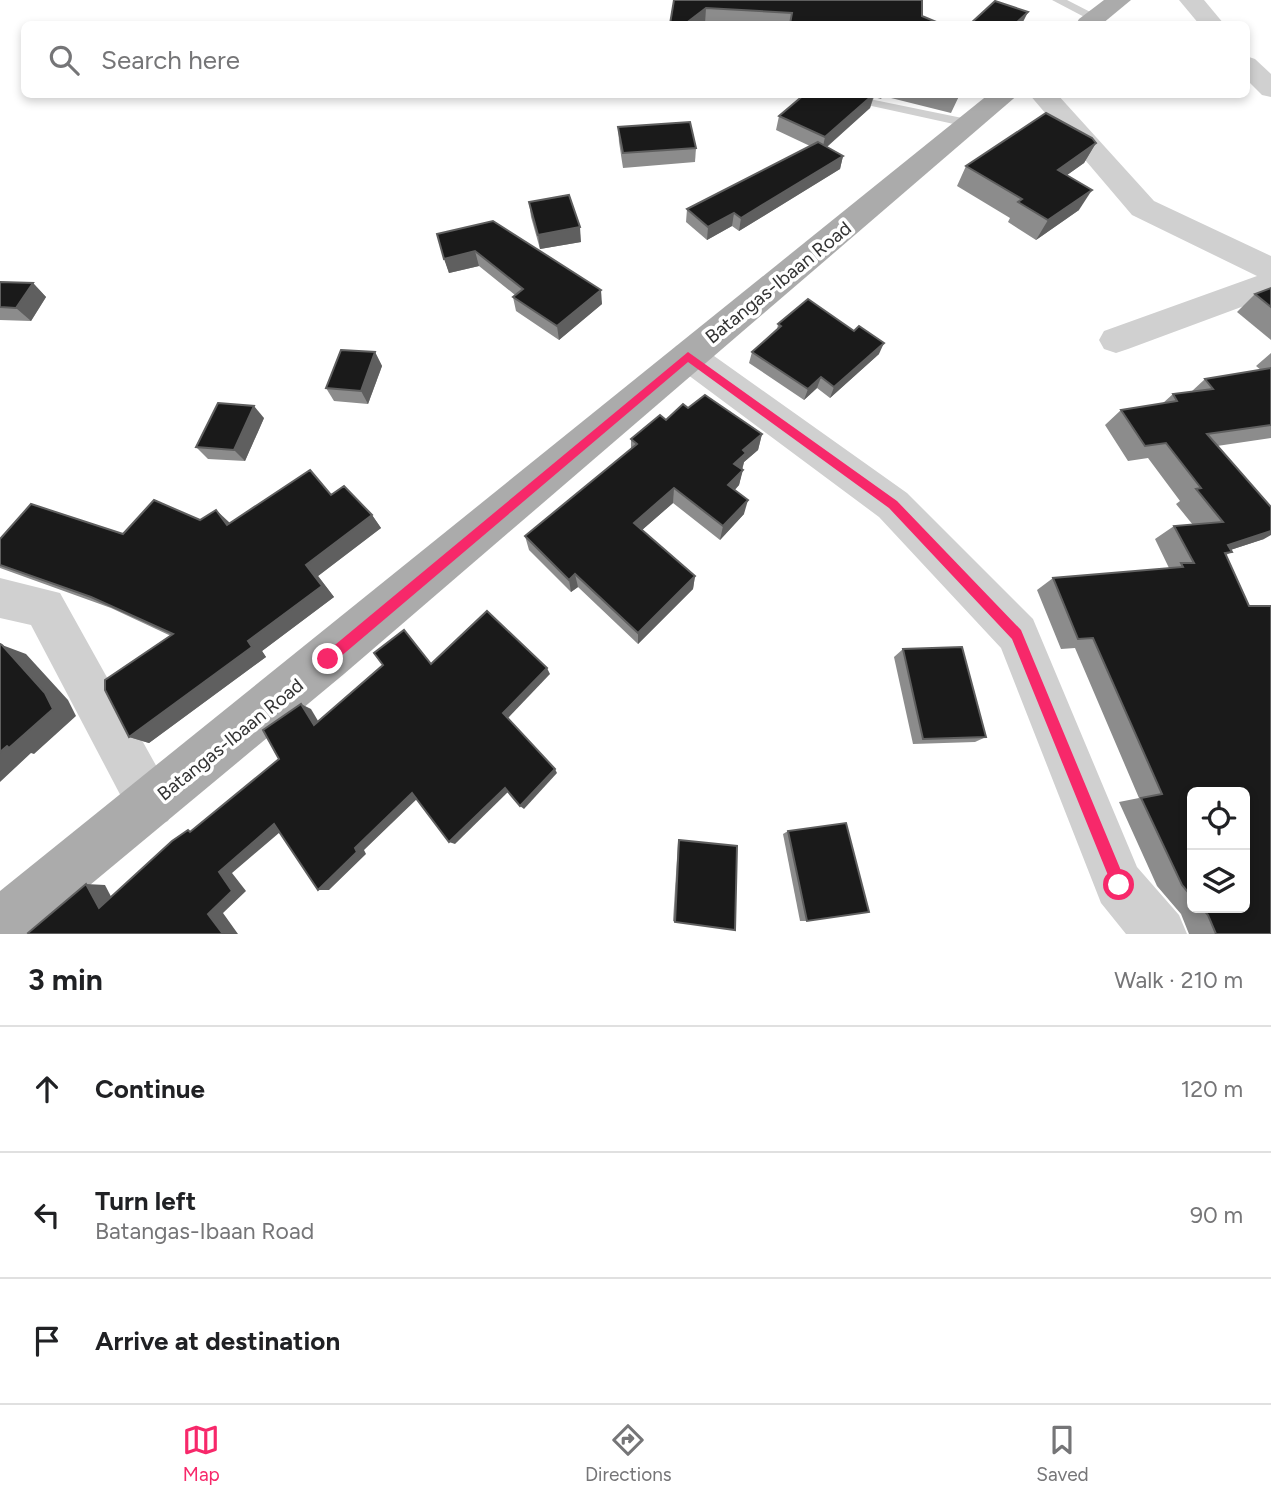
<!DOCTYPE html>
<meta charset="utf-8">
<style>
body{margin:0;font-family:Figtree,sans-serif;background:#f2f2f2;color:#202124}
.controls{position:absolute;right:21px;bottom:21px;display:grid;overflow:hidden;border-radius:10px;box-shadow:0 4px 10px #0003}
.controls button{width:63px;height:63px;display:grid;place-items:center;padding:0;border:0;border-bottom:2px solid #e0e0e0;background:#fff;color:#202124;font:35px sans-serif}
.stop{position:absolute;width:21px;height:21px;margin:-16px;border:5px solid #f7286a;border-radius:50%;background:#fff}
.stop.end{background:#f7286a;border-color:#fff;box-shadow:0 2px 7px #0008}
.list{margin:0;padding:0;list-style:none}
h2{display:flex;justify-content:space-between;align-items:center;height:91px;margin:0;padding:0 28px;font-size:30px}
h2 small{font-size:23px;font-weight:400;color:#757577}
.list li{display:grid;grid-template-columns:46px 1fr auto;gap:21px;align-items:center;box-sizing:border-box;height:126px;padding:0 28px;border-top:2px solid #e0e0e0}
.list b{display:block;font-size:26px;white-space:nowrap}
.list p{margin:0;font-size:23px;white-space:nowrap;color:#757577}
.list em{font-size:23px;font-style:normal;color:#757577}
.icon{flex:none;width:38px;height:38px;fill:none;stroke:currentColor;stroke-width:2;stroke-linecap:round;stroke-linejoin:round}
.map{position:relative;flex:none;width:1271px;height:934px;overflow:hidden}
.search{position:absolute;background:#fff;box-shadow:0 4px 10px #0003;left:21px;right:21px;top:21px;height:77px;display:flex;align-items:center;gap:18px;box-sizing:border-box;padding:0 24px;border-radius:10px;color:#757577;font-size:26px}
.sheet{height:469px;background:#fff}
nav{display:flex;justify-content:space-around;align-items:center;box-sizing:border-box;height:98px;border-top:2px solid #e0e0e0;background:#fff;font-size:19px;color:#757577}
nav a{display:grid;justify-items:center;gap:4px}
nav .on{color:#f7286a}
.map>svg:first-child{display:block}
</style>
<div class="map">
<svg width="1271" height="934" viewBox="0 0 1271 934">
<rect width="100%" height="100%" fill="#fff"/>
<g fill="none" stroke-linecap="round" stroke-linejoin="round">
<g fill="#d0d0d0" fill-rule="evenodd">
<path d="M 1052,0 L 1067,0 L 1102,18 L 1092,21 Z"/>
<path d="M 817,94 L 845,94 L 972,120 L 979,124 L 972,128 Z"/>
</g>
<g fill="#d0d0d0" fill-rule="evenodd">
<path d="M 1179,0 L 1204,0 L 1224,24 L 1199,24 Z"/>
<path d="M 1246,56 L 1255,59 L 1271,74 L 1271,97 L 1262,95 L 1246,79 Z"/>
<path d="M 1029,94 L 1057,94 L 1154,201 L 1271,256 L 1271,296 L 1128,349 L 1116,353 L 1104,349 L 1099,340 L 1104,331 L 1257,276 L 1132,215 Z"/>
<path d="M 688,342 L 700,346 L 907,493 L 1033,619 L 1137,867 L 1179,915 L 1187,934 L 1126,934 L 1101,903 L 1001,648 L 879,517 L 676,366 L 671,356 L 676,346 Z"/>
<path d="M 0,578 L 60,593 L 168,787 L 176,804 L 168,821 L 151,829 L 134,821 L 31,625 L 0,618 Z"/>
</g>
<g fill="#ababab" fill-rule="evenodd">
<path d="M 1104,0 L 1131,0 L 1102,24 L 1076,24 L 1079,19 Z"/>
<path d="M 989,94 L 1019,94 L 344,674 L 31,934 L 0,934 L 0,891 Z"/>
</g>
</g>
<g fill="#8c8c8c" fill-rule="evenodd">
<path d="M 674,0 L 922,16 L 941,24 L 705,24 Z"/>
<path d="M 805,94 L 960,94 L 951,113 L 883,96 L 881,99 L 874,97 L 870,108 L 827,147 L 843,156 L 840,169 L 739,231 L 732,226 L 707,240 L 686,222 L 687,209 L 810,146 L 776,130 L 779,116 Z"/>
<path d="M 618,127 L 696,148 L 695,162 L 623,168 L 619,142 Z"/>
<path d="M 1096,143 L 1084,163 L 1067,175 L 1079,210 L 1036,240 L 1008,222 L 1010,218 L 957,186 L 966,166 Z"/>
<path d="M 529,202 L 581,242 L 540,249 L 531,217 Z"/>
<path d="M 437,234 L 602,304 L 559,340 L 516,311 L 513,297 L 515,295 L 479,266 L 449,273 Z"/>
<path d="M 0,282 L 33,283 L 46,297 L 31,321 L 0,320 Z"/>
<path d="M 1271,288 L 1271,340 L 1237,312 L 1255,294 Z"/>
<path d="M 778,324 L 879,354 L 830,398 L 817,388 L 804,400 L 749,363 L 752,352 L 777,330 Z"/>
<path d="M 375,352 L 382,366 L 368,404 L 334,401 L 326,388 Z"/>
<path d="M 1271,353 L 1271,438 L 1217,446 L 1264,539 L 1230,550 L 1232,552 L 1226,555 L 1271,934 L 1189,934 L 1181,914 L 1157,886 L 1119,802 L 1139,798 L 1075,648 L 1061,649 L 1037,590 L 1053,578 L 1169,568 L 1155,539 L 1174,526 L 1193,525 L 1176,504 L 1180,501 L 1148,458 L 1128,461 L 1105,425 L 1121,410 L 1163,403 L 1173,394 L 1191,392 L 1205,379 L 1261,370 L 1256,366 ZM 1192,792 L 1245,908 L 1192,908 Z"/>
<path d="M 688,408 L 762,434 L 758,450 L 744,462 L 739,485 L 735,490 L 744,514 L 720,540 L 673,503 L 642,530 L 695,576 L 693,589 L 638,644 L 578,587 L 571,592 L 529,550 L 525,536 L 631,449 L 631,439 Z"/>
<path d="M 264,418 L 245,461 L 208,459 L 196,447 Z"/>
<path d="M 331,495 L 372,515 L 381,528 L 318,576 L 334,597 L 262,651 L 266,657 L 149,743 L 129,737 L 171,636 L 111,608 L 0,568 L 0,539 L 123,534 L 200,520 L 230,523 Z"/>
<path d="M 903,649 L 986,737 L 975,742 L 913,744 L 894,657 Z"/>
<path d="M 788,831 L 807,921 L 800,921 L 783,834 Z"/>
<path d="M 679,840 L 675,922 L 673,921 L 678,842 Z"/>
</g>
<g fill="#5f5f5f">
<path d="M 706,8 L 705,24 L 685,24 Z"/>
<path d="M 1028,12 L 1022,24 L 1015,24 Z"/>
<path d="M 874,94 L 870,108 L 822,151 L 825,137 Z"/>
<path d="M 1096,143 L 1084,163 L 1046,190 L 1058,170 Z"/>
<path d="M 843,156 L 840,169 L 739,231 L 741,218 Z"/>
<path d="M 1092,190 L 1079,210 L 1036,240 L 1048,220 Z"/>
<path d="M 734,213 L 732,226 L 707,240 L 708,227 Z"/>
<path d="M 580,227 L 581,242 L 540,249 L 538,235 Z"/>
<path d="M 475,251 L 479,266 L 449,273 L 444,259 Z"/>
<path d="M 33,283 L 46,297 L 31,321 L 16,308 Z"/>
<path d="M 601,290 L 602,304 L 559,340 L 557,326 Z"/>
<path d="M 884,343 L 879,354 L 830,398 L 834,387 Z"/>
<path d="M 375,352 L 382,366 L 368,404 L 361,391 Z"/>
<path d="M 821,377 L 817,388 L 804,400 L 808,389 Z"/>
<path d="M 254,406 L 264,418 L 245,461 L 234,450 Z"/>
<path d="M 762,434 L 758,450 L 744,462 L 742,469 L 734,464 L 743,450 Z"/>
<path d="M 743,470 L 739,485 L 725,500 L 728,485 Z"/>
<path d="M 674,488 L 673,503 L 634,537 L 634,523 Z"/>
<path d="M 748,500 L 744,514 L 720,540 L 723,526 Z"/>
<path d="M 216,510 L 230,523 L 227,525 Z"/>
<path d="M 372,515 L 381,528 L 318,576 L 334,597 L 262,651 L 266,657 L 149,743 L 129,737 L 248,641 L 306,565 Z"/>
<path d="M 1271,531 L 1271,535 L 1264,539 L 1206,558 L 1228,545 Z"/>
<path d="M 575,574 L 578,587 L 571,592 L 569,580 Z"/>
<path d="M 695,576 L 693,589 L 638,644 L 638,633 Z"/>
<path d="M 2,645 L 26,654 L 68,700 L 76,716 L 34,754 L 31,753 L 0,782 L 0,752 L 7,746 Z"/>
<path d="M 547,668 L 550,674 L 507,719 L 503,713 Z"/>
<path d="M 301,704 L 311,709 L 324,731 L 314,725 Z"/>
<path d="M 555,769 L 557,773 L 524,809 L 520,806 Z"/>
<path d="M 505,788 L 509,791 L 455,844 L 449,842 Z"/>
<path d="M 412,793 L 419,797 L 364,850 L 366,854 L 329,890 L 318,890 L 355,848 Z"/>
<path d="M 274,824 L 286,827 L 232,873 L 246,891 L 223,913 L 238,934 L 223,934 L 208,914 L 219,872 Z"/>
<path d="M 86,884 L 105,885 L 117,908 L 99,908 Z"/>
</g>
<g fill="#1a1a1a" stroke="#5f5f5f" stroke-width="2">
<path d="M 674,0 L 922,0 L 922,16 L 941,24 L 790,24 L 792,13 L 706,8 L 685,24 L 670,24 Z"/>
<path d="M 995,1 L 1028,12 L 1015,24 L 970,24 Z"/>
<path d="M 805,94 L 874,94 L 825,137 L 779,116 Z"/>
<path d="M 945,94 L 958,94 L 957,97 Z"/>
<path d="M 1046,113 L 1092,138 L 1096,143 L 1058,170 L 1092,190 L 1048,220 L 1018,202 L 1022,199 L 966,166 Z"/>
<path d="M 690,122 L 696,148 L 623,153 L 618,127 Z"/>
<path d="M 818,142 L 843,156 L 741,218 L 734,213 L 708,227 L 687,209 Z"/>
<path d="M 569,195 L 580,227 L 538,235 L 529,202 Z"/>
<path d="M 493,221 L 601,290 L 557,326 L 513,297 L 523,289 L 475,251 L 444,259 L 437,234 Z"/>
<path d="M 0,282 L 33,283 L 16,308 L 0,307 Z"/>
<path d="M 1271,288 L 1271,307 L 1255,294 Z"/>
<path d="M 808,299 L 854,331 L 859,326 L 884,343 L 834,387 L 821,377 L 808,389 L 752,352 L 781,326 L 778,324 Z"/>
<path d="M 341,350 L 375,352 L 361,391 L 326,388 Z"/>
<path d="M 1271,368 L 1271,425 L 1207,434 L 1271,507 L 1271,531 L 1228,545 L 1232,552 L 1225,553 L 1249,606 L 1271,606 L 1271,934 L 1216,934 L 1208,915 L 1202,908 L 1245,908 L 1245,792 L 1192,792 L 1192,897 L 1182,885 L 1141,798 L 1162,794 L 1093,638 L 1078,639 L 1053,578 L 1183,567 L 1181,563 L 1194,563 L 1174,526 L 1223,522 L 1196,489 L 1201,488 L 1166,443 L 1145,446 L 1121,410 L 1177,401 L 1173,394 L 1213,389 L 1205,379 Z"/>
<path d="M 705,395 L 762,434 L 743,450 L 746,453 L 734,464 L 743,470 L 728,485 L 748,500 L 723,526 L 674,488 L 634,523 L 695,576 L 638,633 L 575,574 L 569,580 L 525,536 L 637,444 L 631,439 L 660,415 L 666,420 L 683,404 L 688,408 Z"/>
<path d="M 218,403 L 254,406 L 234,450 L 196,447 Z"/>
<path d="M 310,470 L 331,495 L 344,486 L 372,515 L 306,565 L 322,586 L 248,641 L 252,647 L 129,737 L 105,690 L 105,680 L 173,634 L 91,597 L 0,565 L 0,539 L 31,504 L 123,534 L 154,500 L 200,520 L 216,510 L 227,525 Z"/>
<path d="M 487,611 L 547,668 L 503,713 L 555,769 L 520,806 L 505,788 L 449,842 L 412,793 L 355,848 L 357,852 L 318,890 L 274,824 L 219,872 L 232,891 L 208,914 L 223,934 L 29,934 L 28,933 L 86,884 L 99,908 L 172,841 L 188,830 L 190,832 L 279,759 L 263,730 L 301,704 L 314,725 L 383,665 L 374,653 L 404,630 L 431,664 Z"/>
<path d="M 0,644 L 2,645 L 45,693 L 53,709 L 9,748 L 7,746 L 0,752 Z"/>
<path d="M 962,647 L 986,737 L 923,739 L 903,649 Z"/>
<path d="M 846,823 L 869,912 L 807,921 L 788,831 Z"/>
<path d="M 679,840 L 737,846 L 735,930 L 675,922 Z"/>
</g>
<path fill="#f7286a" d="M 688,352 L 897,501 L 1021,630 L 1127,885 L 1125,890 L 1119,892 L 1114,890 L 1012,639 L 889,508 L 688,362 L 333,663 L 324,663 L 324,654 Z"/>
<g text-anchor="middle" stroke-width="7" stroke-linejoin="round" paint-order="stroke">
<g font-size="19" fill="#333" stroke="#fff">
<text transform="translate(778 282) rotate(-39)" y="7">Batangas-Ibaan Road</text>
<text transform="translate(230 739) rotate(-39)" y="7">Batangas-Ibaan Road</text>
</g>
</g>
</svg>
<div class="controls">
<button><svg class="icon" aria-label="locate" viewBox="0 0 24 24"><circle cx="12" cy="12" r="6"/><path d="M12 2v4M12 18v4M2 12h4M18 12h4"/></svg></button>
<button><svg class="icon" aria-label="layers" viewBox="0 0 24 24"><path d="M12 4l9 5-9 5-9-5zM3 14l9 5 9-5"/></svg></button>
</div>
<div class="stop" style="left:1119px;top:885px"></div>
<div class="stop end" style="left:328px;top:659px"></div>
<div class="search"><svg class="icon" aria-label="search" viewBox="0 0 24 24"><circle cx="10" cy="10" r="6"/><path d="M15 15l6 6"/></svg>Search here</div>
</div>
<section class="sheet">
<h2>3 min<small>Walk · 210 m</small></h2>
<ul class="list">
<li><svg class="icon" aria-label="ahead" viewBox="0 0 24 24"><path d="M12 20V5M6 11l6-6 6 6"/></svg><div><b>Continue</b></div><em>120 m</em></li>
<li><svg class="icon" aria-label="left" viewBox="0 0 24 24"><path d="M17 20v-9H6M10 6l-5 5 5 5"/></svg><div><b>Turn left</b><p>Batangas-Ibaan Road</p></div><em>90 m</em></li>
<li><svg class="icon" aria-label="arrive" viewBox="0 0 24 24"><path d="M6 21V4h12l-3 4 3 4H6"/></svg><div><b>Arrive at destination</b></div></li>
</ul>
</section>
<nav>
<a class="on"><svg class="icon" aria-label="map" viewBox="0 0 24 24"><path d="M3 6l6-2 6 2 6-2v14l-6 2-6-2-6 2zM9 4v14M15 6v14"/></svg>Map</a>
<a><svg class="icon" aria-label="directions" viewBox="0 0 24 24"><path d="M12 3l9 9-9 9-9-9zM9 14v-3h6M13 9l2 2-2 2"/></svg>Directions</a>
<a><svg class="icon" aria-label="saved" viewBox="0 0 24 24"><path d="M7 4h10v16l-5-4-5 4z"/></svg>Saved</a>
</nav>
